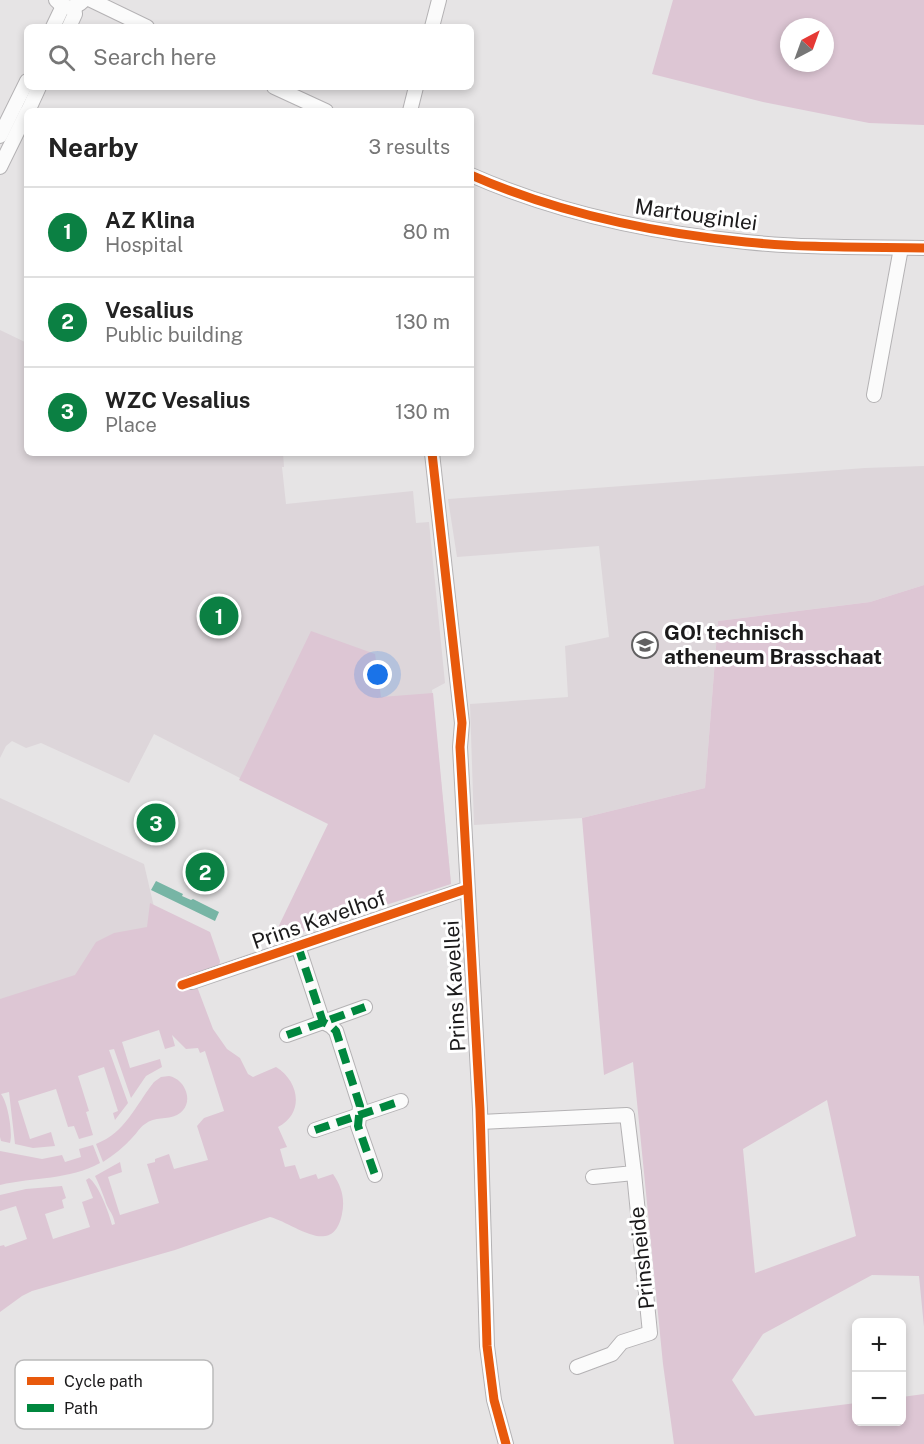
<!DOCTYPE html>
<meta charset="utf-8">
<style>
body{margin:0;font-family:"Public Sans",sans-serif;background:#f6f6f6;color:#222}
.controls{position:absolute;right:18px;bottom:18px;display:grid;overflow:hidden;border-radius:9px;box-shadow:0 3px 9px #0003}
.controls button{width:54px;height:54px;display:grid;place-items:center;padding:0;border:0;border-bottom:2px solid #e0e0e0;background:#fff;color:#222;font:30px sans-serif}
.compass{position:absolute;left:780px;top:18px;width:54px;height:54px;border-radius:50%;background:#fff;box-shadow:0 3px 9px #0003;rotate:41deg}
.you{position:absolute;left:378px;top:675px;width:21px;height:21px;margin:-15px;border:4px solid #fff;border-radius:50%;background:#1a73e8;box-shadow:0 0 0 9px #1a73e833}
.badge{display:grid;place-items:center;width:39px;height:39px;border-radius:50%;background:#0b8043;color:#fff;font-size:20px;font-weight:700}
.pin{position:absolute;translate:-50% -50%;border:3px solid #fff;box-shadow:0 2px 6px #0006}
.list{margin:0;padding:0;list-style:none}
h2{display:flex;justify-content:space-between;align-items:center;height:78px;margin:0;padding:0 24px;font-size:26px}
h2 small{font-size:20px;font-weight:400;color:#767676}
.list li{display:grid;grid-template-columns:39px 1fr auto;gap:18px;align-items:center;box-sizing:border-box;height:90px;padding:0 24px;border-top:2px solid #e0e0e0}
.list b{display:block;font-size:22px;white-space:nowrap}
.list p{margin:0;font-size:20px;white-space:nowrap;color:#767676}
.list em{font-size:20px;font-style:normal;color:#767676}
.icon{flex:none;width:33px;height:33px;fill:none;stroke:currentColor;stroke-width:2;stroke-linecap:round;stroke-linejoin:round}
.map{position:relative;flex:none;width:924px;height:1444px;overflow:hidden}
.search{position:absolute;background:#fff;box-shadow:0 3px 9px #0003;left:24px;top:24px;width:450px;height:66px;display:flex;align-items:center;gap:15px;box-sizing:border-box;padding:0 21px;border-radius:9px;color:#767676;font-size:22px}
.panel{position:absolute;background:#fff;box-shadow:0 3px 9px #0003;left:24px;top:108px;width:450px;height:348px;border-radius:9px}
.map>svg:first-child{display:block}
</style>
<div class="map">
<svg width="924" height="1444" viewBox="0 0 924 1444">
<rect width="100%" height="100%" fill="#e6e4e5"/>
<g fill="#ddd6da">
<path d="M 0,330 L 27,343 L 27,453 L 283,453 L 284,467 L 282,467 L 286,504 L 413,491 L 416,523 L 429,522 L 445,683 L 432,690 L 451,883 L 412,866 L 154,734 L 129,783 L 41,743 L 26,748 L 12,741 L 6,746 L 0,758 Z"/>
<path d="M 924,466 L 924,585 L 870,602 L 718,621 L 705,788 L 582,818 L 474,825 L 470,704 L 568,697 L 565,646 L 609,637 L 599,546 L 457,557 L 448,499 L 865,468 Z"/>
<path d="M 0,798 L 144,864 L 164,950 L 0,1007 Z"/>
</g>
<g fill="#ddc6d4" fill-rule="evenodd">
<path d="M 673,0 L 924,0 L 924,125 L 869,123 L 763,102 L 652,74 ZM 789,27 L 825,27 L 825,63 L 789,63 Z"/>
<path d="M 924,585 L 924,1327 L 919,1276 L 872,1275 L 763,1334 L 732,1380 L 755,1416 L 856,1403 L 856,1422 L 902,1422 L 902,1397 L 924,1394 L 924,1444 L 674,1444 L 663,1364 L 633,1062 L 604,1075 L 582,818 L 705,788 L 718,621 L 870,602 ZM 827,1100 L 856,1236 L 755,1273 L 743,1149 Z"/>
<path d="M 311,631 L 375,654 L 381,697 L 433,693 L 451,884 L 271,942 L 328,824 L 239,780 Z"/>
<path d="M 150,903 L 210,932 L 220,961 L 219,967 L 193,976 L 213,1029 L 227,1049 L 240,1058 L 248,1074 L 253,1077 L 276,1067 C 299,1081 305,1113 278,1127 L 287,1147 L 280,1149 L 285,1167 L 295,1165 L 300,1179 L 316,1174 L 318,1179 L 333,1174 C 342,1187 345,1199 342,1214 C 333,1259 294,1223 270,1217 L 175,1250 L 32,1291 L 22,1296 L 0,1312 L 0,1246 L 4,1245 L 5,1247 L 27,1239 L 16,1206 L 0,1211 L 0,1195 L 26,1189 L 62,1186 L 66,1198 L 62,1200 L 64,1208 L 45,1214 L 53,1239 L 90,1227 L 82,1202 L 93,1198 L 86,1180 L 89,1178 C 99,1185 109,1213 112,1225 L 115,1224 C 113,1212 107,1209 105,1200 C 102,1192 99,1184 95,1176 L 120,1162 L 122,1172 L 108,1177 L 120,1215 L 159,1203 L 147,1164 L 155,1162 L 155,1159 L 169,1154 L 174,1169 L 208,1160 L 197,1126 L 204,1118 L 224,1111 L 205,1051 L 200,1053 L 198,1048 L 186,1049 L 172,1035 L 175,1046 L 165,1049 L 159,1030 L 122,1042 L 130,1068 L 160,1059 L 162,1067 L 146,1076 L 131,1098 L 114,1049 L 109,1050 L 128,1103 L 115,1120 L 113,1113 L 118,1111 L 104,1067 L 78,1076 L 89,1111 L 86,1112 L 93,1135 L 79,1139 L 74,1126 L 68,1127 L 56,1089 L 18,1101 L 30,1139 L 51,1132 L 55,1146 L 33,1148 L 15,1144 L 9,1092 L 1,1094 C 8,1103 13,1133 10,1143 L 1,1141 L 0,1137 L 0,999 L 75,975 L 96,942 L 114,933 L 147,927 Z"/>
<path d="M 169,1076 C 186,1079 196,1105 177,1115 C 167,1120 155,1116 145,1124 C 140,1127 137,1133 132,1138 C 124,1147 114,1155 103,1162 L 96,1144 C 126,1132 135,1106 154,1082 L 161,1077 Z"/>
<path d="M 93,1145 L 100,1163 C 69,1180 34,1177 0,1185 L 0,1151 L 42,1159 L 62,1155 L 65,1162 L 81,1157 L 79,1149 Z"/>
</g>
<path fill="#77b5a5" d="M 156,881 L 183,894 L 182,896 L 191,900 L 193,899 L 219,912 L 215,921 L 151,890 Z"/>
<g fill="none" stroke-linecap="round" stroke-linejoin="round">
<defs>
<g id="minor">
<path d="M 56,0 C 65,10 75,9 84,0"/>
<path d="M 91,0 L 147,27"/>
<path d="M 53,27 L 63,6"/>
<path d="M 69,27 L 75,14 L 74,7"/>
<path d="M 432,27 L 439,0"/>
<path d="M 274,87 L 326,111"/>
<path d="M 28,111 L 39,87"/>
<path d="M 410,111 L 416,87"/>
<path d="M 0,136 L 27,81"/>
<path d="M 0,167 L 27,112"/>
<path d="M 471,175 C 557,213 653,233 746,242 C 805,248 865,247 924,248"/>
<path d="M 874,395 L 901,248"/>
<path d="M 432,453 L 462,723 L 460,747 L 480,1109 L 487,1346 L 494,1400 L 506,1444"/>
<path d="M 298,946 L 323,1022 L 331,1026 L 336,1031 L 360,1106 L 358,1126 L 375,1175"/>
<path d="M 192,982 L 466,889"/>
<path d="M 287,1035 L 365,1007"/>
<path d="M 481,1122 L 627,1115 L 634,1173 L 593,1177"/>
<path d="M 315,1130 L 401,1101"/>
<path d="M 577,1367 L 612,1354 L 622,1342 L 650,1333 L 634,1173"/>
</g>
</defs>
<use href="#minor" stroke="#b4b2b4" stroke-width="16"/>
<use href="#minor" stroke="#fbfbfb" stroke-width="14"/>
<g stroke="#00873e" stroke-width="8" stroke-dasharray="15 8" stroke-linecap="butt">
<path d="M 298,946 L 323,1022 L 331,1026 L 336,1031 L 360,1106 L 358,1126 L 375,1175"/>
<path d="M 287,1035 L 365,1007"/>
<path d="M 315,1130 L 401,1101"/>
</g>
<defs>
<g id="cycleway">
<path d="M 471,175 C 557,213 653,233 746,242 C 805,248 865,247 924,248"/>
<path d="M 432,453 L 462,723 L 460,747 L 480,1109 L 487,1346 L 494,1400 L 506,1444"/>
<path d="M 182,985 L 466,889"/>
</g>
</defs>
<use href="#cycleway" stroke="#fff" stroke-width="13"/>
<use href="#cycleway" stroke="#e8590c" stroke-width="9"/>
</g>
<defs>
<symbol id="school-ring" viewBox="-11 -11 22 22"><circle r="9.5" fill="#fff" stroke="#626162" stroke-width="1.5"/><path d="M0-5L7-2L0 1L-7-2ZM-4 1L0 2.5L4 1V4Q0 6-4 4Z" fill="#626162"/></symbol>
</defs>
<g fill-rule="evenodd">
<use href="#school-ring" x="630" y="630" width="30" height="30"/>
</g>
<g text-anchor="middle" stroke-width="6" stroke-linejoin="round" paint-order="stroke">
<g font-size="21" fill="#1b1a1b" stroke="#fff">
<text transform="translate(696 215) rotate(8)" y="7">Martouginlei</text>
<text transform="translate(319 920) rotate(-19)" y="7">Prins Kavelhof</text>
<text transform="translate(455 986) rotate(-93)" y="7">Prins Kavellei</text>
<text transform="translate(642 1258) rotate(-96)" y="7">Prinsheide</text>
</g>
<g font-size="21" font-weight="bold" fill="#1b1a1b" stroke="#fff" text-anchor="start">
<text x="664" y="640">GO! technisch<tspan x="664" dy="24">atheneum Brasschaat</tspan></text>
</g>
</g>
<rect x="15" y="1360" width="198" height="69" rx="9" fill="#fff" stroke="#bbbabb" stroke-width="1.5"/>
<rect x="27" y="1377" width="27" height="8" fill="#e8590c"/>
<rect x="27" y="1404" width="27" height="8" fill="#00873e"/>
<g font-size="16" fill="#1b1a1b">
<text x="64" y="1387">Cycle path</text>
<text x="64" y="1414">Path</text>
</g>
</svg>
<div class="controls">
<button>+</button>
<button>−</button>
</div>
<svg class="compass" viewBox="-18 -18 36 36"><path d="M0-13l5 13h-10z" fill="#e53935"/><path d="M0 13l5-13h-10z" fill="#767676"/></svg>
<div class="you"></div>
<div class="pin badge" style="left:219px;top:616px">1</div>
<div class="pin badge" style="left:205px;top:872px">2</div>
<div class="pin badge" style="left:156px;top:823px">3</div>
<div class="search"><svg class="icon" aria-label="search" viewBox="0 0 24 24"><circle cx="10" cy="10" r="6"/><path d="M15 15l6 6"/></svg>Search here</div>
<section class="panel">
<h2>Nearby<small>3 results</small></h2>
<ul class="list">
<li><span class="badge">1</span><div><b>AZ Klina</b><p>Hospital</p></div><em>80 m</em></li>
<li><span class="badge">2</span><div><b>Vesalius</b><p>Public building</p></div><em>130 m</em></li>
<li><span class="badge">3</span><div><b>WZC Vesalius</b><p>Place</p></div><em>130 m</em></li>
</ul>
</section>
</div>
